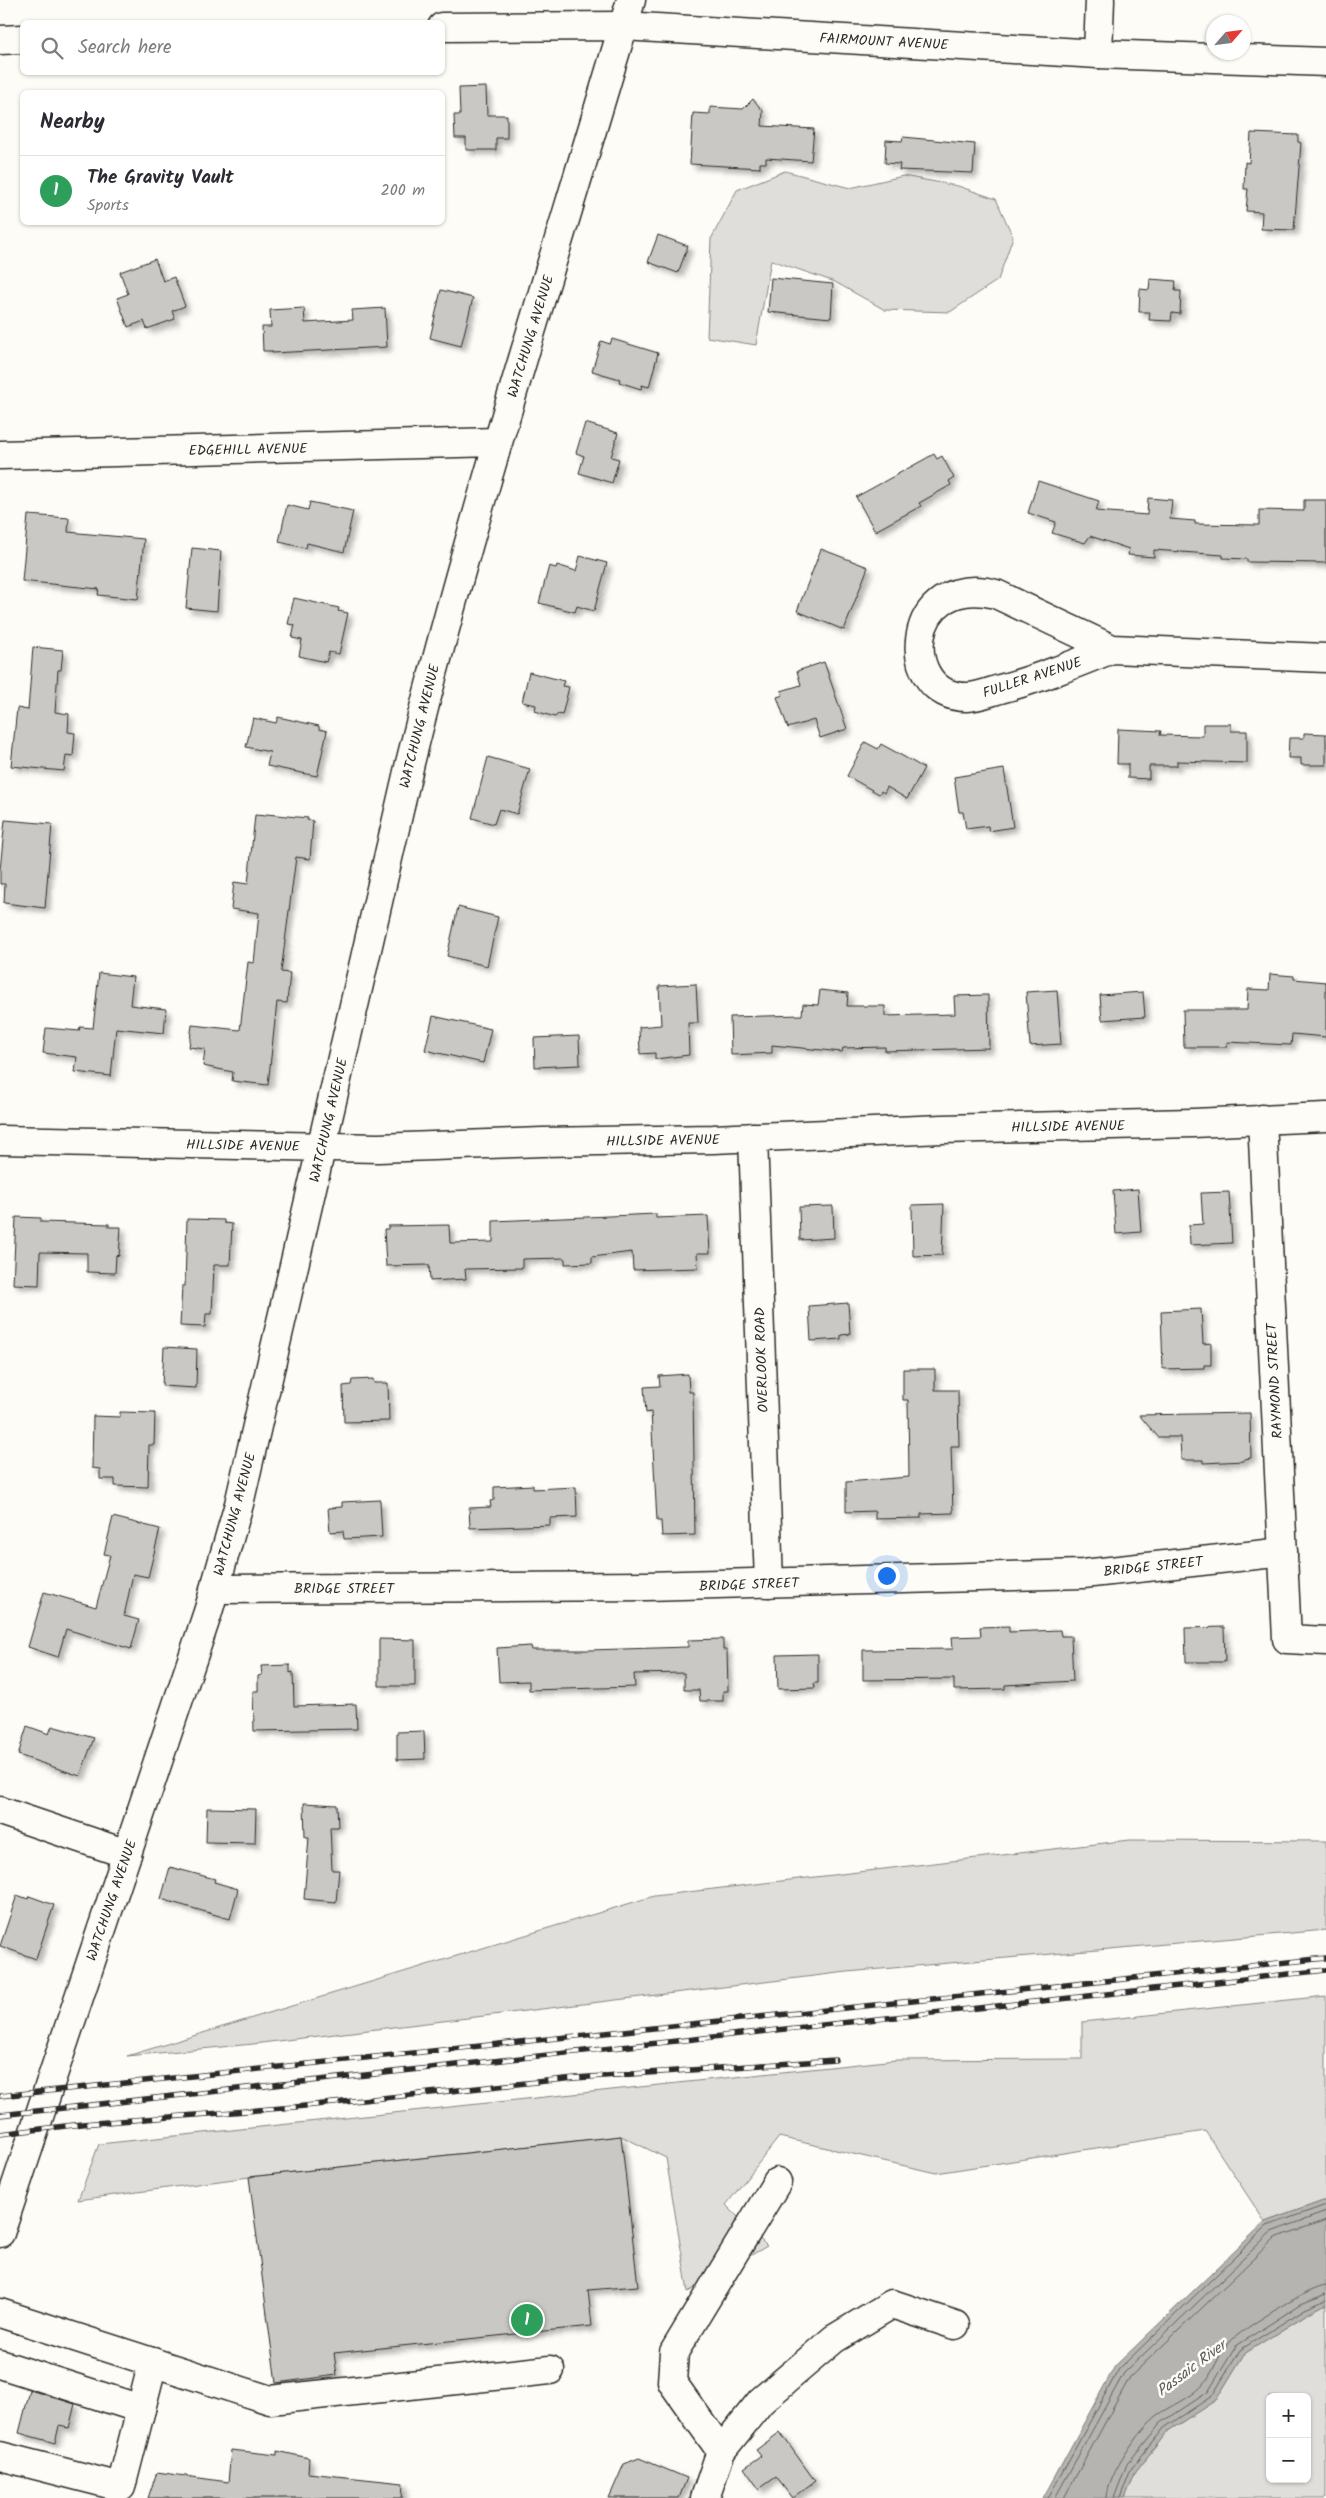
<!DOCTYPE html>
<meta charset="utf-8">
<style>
body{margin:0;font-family:Kalam,sans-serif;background:#f7f7f7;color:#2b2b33}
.controls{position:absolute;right:15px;bottom:15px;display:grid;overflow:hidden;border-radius:8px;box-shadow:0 1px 4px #0004}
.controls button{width:45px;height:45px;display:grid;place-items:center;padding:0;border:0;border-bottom:1px solid #e1e1e2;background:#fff;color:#2b2b33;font:25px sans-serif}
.compass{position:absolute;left:1206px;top:15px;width:45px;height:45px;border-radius:50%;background:#fff;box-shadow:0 1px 4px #0004;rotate:62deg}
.you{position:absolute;left:886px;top:1575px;width:18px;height:18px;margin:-12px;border:4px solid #fff;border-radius:50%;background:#1a73e8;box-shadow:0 0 0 8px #1a73e833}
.badge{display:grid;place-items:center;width:32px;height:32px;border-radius:50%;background:#1f6fb2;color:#fff;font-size:16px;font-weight:700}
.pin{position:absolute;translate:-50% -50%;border:2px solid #fff;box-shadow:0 1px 5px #0006}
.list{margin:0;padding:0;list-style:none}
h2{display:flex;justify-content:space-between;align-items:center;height:65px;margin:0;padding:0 20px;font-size:21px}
h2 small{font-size:16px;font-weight:400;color:#7c7c81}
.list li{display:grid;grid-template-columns:32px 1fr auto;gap:15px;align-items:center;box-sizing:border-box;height:70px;padding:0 20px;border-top:1px solid #e1e1e2}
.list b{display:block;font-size:19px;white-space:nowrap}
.list p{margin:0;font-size:16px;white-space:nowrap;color:#7c7c81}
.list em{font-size:16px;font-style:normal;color:#7c7c81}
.icon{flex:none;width:28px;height:28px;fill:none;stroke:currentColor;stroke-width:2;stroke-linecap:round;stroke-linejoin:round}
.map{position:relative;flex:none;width:1326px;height:2498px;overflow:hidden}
.search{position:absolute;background:#fff;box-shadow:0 1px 4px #0004;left:20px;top:20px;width:425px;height:55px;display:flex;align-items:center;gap:12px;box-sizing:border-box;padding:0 18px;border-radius:8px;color:#7c7c81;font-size:19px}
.panel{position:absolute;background:#fff;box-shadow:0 1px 4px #0004;left:20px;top:90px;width:425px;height:135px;border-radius:8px}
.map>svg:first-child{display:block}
</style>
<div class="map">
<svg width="1326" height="2498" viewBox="0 0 1326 2498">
<defs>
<filter id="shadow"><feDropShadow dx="4.5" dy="4.5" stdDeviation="2.5" flood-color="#0004"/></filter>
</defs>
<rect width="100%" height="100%" fill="#fdfcf7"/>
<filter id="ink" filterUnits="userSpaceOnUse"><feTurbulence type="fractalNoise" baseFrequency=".02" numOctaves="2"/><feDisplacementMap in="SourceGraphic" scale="10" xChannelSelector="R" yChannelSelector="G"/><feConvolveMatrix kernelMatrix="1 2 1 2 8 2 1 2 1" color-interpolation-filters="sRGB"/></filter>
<g filter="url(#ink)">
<g fill="#dfdeda" stroke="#858482" fill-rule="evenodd">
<path d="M 785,171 L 850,188 L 903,176 L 958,186 L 996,199 L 1013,237 L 998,280 L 950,312 L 885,310 L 835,282 L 771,260 L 756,345 L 707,337 L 711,239 L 737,190 Z"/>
<path d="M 1130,1840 L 1326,1841 L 1326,1930 L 847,1972 L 253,2044 L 127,2056 L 654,1896 Z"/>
<path d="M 1326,1996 L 1326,2200 L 1265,2222 L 1205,2131 L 936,2173 L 779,2137 L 726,2205 L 767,2246 L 688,2292 L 666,2158 L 621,2136 L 249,2177 L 78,2200 L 99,2144 L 896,2060 L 1082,2059 L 1082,2022 Z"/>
<path d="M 1326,2304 L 1326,2498 L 1125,2498 L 1136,2471 L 1168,2431 L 1216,2400 L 1244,2354 L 1307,2314 ZM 1270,2397 L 1307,2397 L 1307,2479 L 1270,2479 Z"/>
</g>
<path fill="#b5b4b1" stroke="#7e7d7b" d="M 1326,2200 L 1326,2304 L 1307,2314 L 1244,2354 L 1216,2400 L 1168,2431 L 1136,2471 L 1125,2498 L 1043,2498 L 1115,2366 L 1265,2222 Z"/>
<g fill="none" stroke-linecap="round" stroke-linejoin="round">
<g stroke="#626261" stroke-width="1">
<path d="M 1048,2498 L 1119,2369 L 1267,2226 L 1326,2205"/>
<path d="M 1055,2498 L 1124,2373 L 1271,2232 L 1326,2212"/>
<path d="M 1064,2498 L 1130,2377 L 1275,2238 L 1326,2220"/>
<path d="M 1107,2498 C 1107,2476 1140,2428 1158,2415 C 1171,2406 1191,2398 1202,2386 C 1214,2373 1218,2353 1231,2341 C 1243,2328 1310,2287 1326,2286"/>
<path d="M 1114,2498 L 1127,2464 L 1161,2423 L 1208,2392 L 1236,2346 L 1301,2304 L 1326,2294"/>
<path d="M 1120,2498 L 1131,2469 L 1164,2428 L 1212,2396 L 1240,2350 L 1305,2309 L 1326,2300"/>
</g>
</g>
<g fill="#c9c8c4" stroke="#2b2b2b" filter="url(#shadow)">
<path d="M 486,87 L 487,115 L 507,115 L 507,138 L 496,138 L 496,150 L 466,150 L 466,138 L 455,138 L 454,115 L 460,115 L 459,88 Z"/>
<path d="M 753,99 L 763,111 L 762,126 L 814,129 L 811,161 L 766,158 L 766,163 L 760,163 L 760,168 L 690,164 L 693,113 L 710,114 L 710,107 L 743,109 Z"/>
<path d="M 1251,133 L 1298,135 L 1298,142 L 1301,143 L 1294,230 L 1261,229 L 1262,212 L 1246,211 L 1248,189 L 1244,189 L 1245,162 L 1249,163 Z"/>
<path d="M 903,137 L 975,144 L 973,173 L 899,170 L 900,164 L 885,163 L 886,140 L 902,141 Z"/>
<path d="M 658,235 L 688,246 L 678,273 L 648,262 Z"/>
<path d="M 155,259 L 163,281 L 174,277 L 185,306 L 172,311 L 175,319 L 147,329 L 144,321 L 128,327 L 117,298 L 128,294 L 120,272 Z"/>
<path d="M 771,278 L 833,284 L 831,318 L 768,312 Z"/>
<path d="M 1150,279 L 1176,281 L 1175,291 L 1181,291 L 1180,314 L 1172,313 L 1171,321 L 1149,320 L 1150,312 L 1139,312 L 1140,289 L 1149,290 Z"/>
<path d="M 441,290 L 473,298 L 461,346 L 430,338 Z"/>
<path d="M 304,308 L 305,323 L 353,320 L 352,310 L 385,308 L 387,347 L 272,353 L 272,351 L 263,351 L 262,327 L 271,327 L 270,310 Z"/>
<path d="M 612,339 L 658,353 L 649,387 L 642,385 L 641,389 L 619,382 L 620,379 L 592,371 L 601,341 L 610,344 Z"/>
<path d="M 585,423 L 618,433 L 611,457 L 619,459 L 612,483 L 579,473 L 584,456 L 576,453 Z"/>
<path d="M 934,454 L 937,459 L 942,456 L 954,478 L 949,481 L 951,485 L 919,503 L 921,506 L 875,531 L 856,497 Z"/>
<path d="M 1038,481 L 1099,501 L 1096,511 L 1147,515 L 1148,498 L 1172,500 L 1170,519 L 1195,521 L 1195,524 L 1259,525 L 1259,510 L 1304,511 L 1304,500 L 1326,500 L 1326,563 L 1247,562 L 1247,559 L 1223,558 L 1223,555 L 1154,550 L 1154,557 L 1128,555 L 1129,549 L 1090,536 L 1085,543 L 1052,533 L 1056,522 L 1028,513 Z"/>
<path d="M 310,502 L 353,511 L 344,552 L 307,543 L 306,548 L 279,542 L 287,505 L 308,510 Z"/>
<path d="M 28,515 L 69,518 L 68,532 L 144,539 L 138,599 L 98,595 L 99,589 L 22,581 Z"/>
<path d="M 192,548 L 221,551 L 217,611 L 186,608 Z"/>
<path d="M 821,549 L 868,567 L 844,630 L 797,611 Z"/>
<path d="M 580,556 L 607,563 L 594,611 L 577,606 L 575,612 L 539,603 L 549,566 L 556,568 L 557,565 L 576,571 Z"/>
<path d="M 294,598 L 339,608 L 338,611 L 348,613 L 339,654 L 329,652 L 326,662 L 299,656 L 302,640 L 292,638 L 295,625 L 288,624 Z"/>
<path d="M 33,647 L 63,650 L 61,670 L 58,670 L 55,712 L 69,714 L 68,732 L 75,733 L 73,756 L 66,755 L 64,771 L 11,766 L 17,708 L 28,710 Z"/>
<path d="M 824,662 L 847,729 L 820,738 L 814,720 L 788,728 L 777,697 L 783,695 L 781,691 L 801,685 L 797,671 Z"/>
<path d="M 529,672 L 564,681 L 562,686 L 569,687 L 562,715 L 558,714 L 555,717 L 535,711 L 536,705 L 522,702 Z"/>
<path d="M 278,717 L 319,726 L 319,729 L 327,731 L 317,776 L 267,766 L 270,752 L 246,747 L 253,718 L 276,723 Z"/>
<path d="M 1203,724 L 1231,724 L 1231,731 L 1247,731 L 1247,763 L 1177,761 L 1177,766 L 1149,766 L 1149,779 L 1128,778 L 1128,764 L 1117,764 L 1118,729 L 1161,731 L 1160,735 L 1203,736 Z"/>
<path d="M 1304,733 L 1326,734 L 1326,765 L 1301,765 L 1301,758 L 1288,758 L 1289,738 L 1304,738 Z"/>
<path d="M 865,742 L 878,749 L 881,744 L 924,768 L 907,799 L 887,787 L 884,793 L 881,791 L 879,794 L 847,776 Z"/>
<path d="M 488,757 L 530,769 L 517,814 L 499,809 L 494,824 L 472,818 Z"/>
<path d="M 1004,769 L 1013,827 L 989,831 L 988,826 L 966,829 L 963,812 L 959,812 L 954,777 Z"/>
<path d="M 266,814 L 308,818 L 307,820 L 313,821 L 310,859 L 296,857 L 281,972 L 290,973 L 287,1003 L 277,1002 L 268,1085 L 232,1081 L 233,1072 L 203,1066 L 205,1049 L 189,1047 L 192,1025 L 240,1030 L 248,962 L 254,963 L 259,913 L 231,909 L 234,882 L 248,884 L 255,815 L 266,816 Z"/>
<path d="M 5,820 L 52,824 L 45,908 L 4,903 L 5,884 L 0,884 L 0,870 Z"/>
<path d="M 458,907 L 498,917 L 487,966 L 447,956 Z"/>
<path d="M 99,973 L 133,977 L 130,1005 L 166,1009 L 164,1033 L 116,1028 L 111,1076 L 75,1072 L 77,1057 L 43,1053 L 46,1028 L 79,1031 L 80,1027 L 93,1028 Z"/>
<path d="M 1270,974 L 1294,976 L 1294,979 L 1326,982 L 1326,1037 L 1292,1034 L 1291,1045 L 1227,1042 L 1227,1047 L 1184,1047 L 1183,1010 L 1247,1010 L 1248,989 L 1269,990 Z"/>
<path d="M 696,984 L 698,1023 L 688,1023 L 689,1055 L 655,1059 L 655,1053 L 640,1054 L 639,1027 L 661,1025 L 659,986 Z"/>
<path d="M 820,990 L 848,993 L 847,1006 L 885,1006 L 885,1016 L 955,1014 L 954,996 L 988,995 L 989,1048 L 885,1051 L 885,1047 L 843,1048 L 842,1052 L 772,1045 L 772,1053 L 731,1055 L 730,1017 L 802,1015 L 803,1004 L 818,1005 Z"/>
<path d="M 1057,990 L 1061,1044 L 1030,1046 L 1026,992 Z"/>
<path d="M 1143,992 L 1145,1017 L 1102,1020 L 1100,995 Z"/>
<path d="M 433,1016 L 491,1029 L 483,1063 L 425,1050 Z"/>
<path d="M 579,1036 L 580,1065 L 535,1067 L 534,1038 Z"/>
<path d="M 1138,1189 L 1141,1232 L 1116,1234 L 1113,1191 Z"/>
<path d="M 1229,1192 L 1232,1243 L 1190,1245 L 1189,1225 L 1203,1224 L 1201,1193 Z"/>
<path d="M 944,1204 L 942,1255 L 913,1256 L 912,1205 Z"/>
<path d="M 833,1206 L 834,1238 L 800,1240 L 799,1207 Z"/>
<path d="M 656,1214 L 656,1218 L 708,1216 L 710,1253 L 697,1253 L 698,1268 L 633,1270 L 632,1252 L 592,1257 L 592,1263 L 565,1264 L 565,1258 L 522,1259 L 522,1268 L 465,1269 L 466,1279 L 430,1281 L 429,1265 L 386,1266 L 384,1229 L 388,1229 L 388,1226 L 449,1225 L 450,1243 L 493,1242 L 493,1221 Z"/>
<path d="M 16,1217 L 41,1218 L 41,1222 L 109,1224 L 109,1227 L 121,1227 L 119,1256 L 116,1255 L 115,1273 L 87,1272 L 87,1253 L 40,1252 L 39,1285 L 13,1284 Z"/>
<path d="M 187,1219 L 224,1220 L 224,1223 L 232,1224 L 230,1265 L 214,1265 L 212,1314 L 206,1314 L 205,1327 L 180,1326 L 182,1286 L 185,1286 Z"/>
<path d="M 848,1303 L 850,1334 L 841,1335 L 841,1339 L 811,1341 L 809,1306 Z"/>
<path d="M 1201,1309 L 1203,1344 L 1211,1343 L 1211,1365 L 1204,1365 L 1204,1368 L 1163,1369 L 1161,1311 Z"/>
<path d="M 164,1347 L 197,1349 L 196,1388 L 162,1386 Z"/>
<path d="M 903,1369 L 935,1369 L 935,1390 L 958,1390 L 959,1446 L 951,1446 L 953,1513 L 921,1514 L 921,1518 L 875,1519 L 875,1511 L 846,1512 L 846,1482 L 909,1477 L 908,1400 L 903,1400 Z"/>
<path d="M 688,1374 L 689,1392 L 693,1392 L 695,1535 L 662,1536 L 661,1521 L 657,1521 L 651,1412 L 646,1413 L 644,1387 L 660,1386 L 659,1376 Z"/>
<path d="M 373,1379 L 374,1383 L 388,1383 L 389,1421 L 344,1422 L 343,1386 L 351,1385 L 352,1380 Z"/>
<path d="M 120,1412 L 155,1413 L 154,1445 L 149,1445 L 148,1487 L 115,1486 L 115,1479 L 100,1479 L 100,1469 L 92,1468 L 93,1416 L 120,1417 Z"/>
<path d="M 1250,1413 L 1251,1458 L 1244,1459 L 1244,1461 L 1203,1463 L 1203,1460 L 1181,1460 L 1180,1437 L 1158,1437 L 1139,1415 Z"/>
<path d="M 533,1485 L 533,1489 L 576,1487 L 577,1517 L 550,1518 L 550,1525 L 470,1528 L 469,1508 L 491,1507 L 490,1501 L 494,1500 L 494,1487 Z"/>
<path d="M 380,1500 L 382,1537 L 344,1539 L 343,1531 L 330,1532 L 328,1508 L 342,1507 L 342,1502 Z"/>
<path d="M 113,1517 L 160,1529 L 148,1577 L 133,1574 L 124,1616 L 139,1620 L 131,1649 L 66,1629 L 58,1657 L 28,1647 L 44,1592 L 96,1607 L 110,1555 L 104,1554 Z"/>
<path d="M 1009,1626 L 1009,1632 L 1060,1630 L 1061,1636 L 1071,1636 L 1073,1681 L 1005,1685 L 1005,1689 L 954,1690 L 954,1679 L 863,1680 L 863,1650 L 953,1649 L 952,1637 L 981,1636 L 980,1627 Z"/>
<path d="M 1224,1627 L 1225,1662 L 1186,1662 L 1185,1628 Z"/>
<path d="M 379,1639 L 415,1640 L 415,1686 L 379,1686 Z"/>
<path d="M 723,1639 L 723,1650 L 727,1650 L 728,1691 L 723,1691 L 723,1701 L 700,1701 L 699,1690 L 684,1690 L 684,1673 L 634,1674 L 635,1687 L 529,1690 L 529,1681 L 499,1682 L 497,1648 L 531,1646 L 532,1650 L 590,1650 L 688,1647 L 688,1640 Z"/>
<path d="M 818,1654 L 818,1683 L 814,1683 L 815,1688 L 778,1689 L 777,1655 Z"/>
<path d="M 290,1665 L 290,1673 L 293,1672 L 294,1706 L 356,1704 L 357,1729 L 254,1731 L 253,1691 L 258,1691 L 258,1676 L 262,1675 L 261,1666 Z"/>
<path d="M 27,1726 L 49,1734 L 52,1726 L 94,1738 L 80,1776 L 18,1755 Z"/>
<path d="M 424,1731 L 425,1759 L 397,1760 L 397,1732 Z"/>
<path d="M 304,1803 L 337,1805 L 338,1827 L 330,1827 L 332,1870 L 339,1870 L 336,1902 L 304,1899 L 309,1837 L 305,1837 Z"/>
<path d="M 207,1808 L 256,1809 L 255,1843 L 206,1842 Z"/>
<path d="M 170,1867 L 215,1879 L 214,1882 L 238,1889 L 230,1919 L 161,1899 Z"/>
<path d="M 17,1895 L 28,1899 L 29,1896 L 54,1905 L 36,1959 L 0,1946 Z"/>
<path d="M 621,2136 L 638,2286 L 588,2290 L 592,2326 L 334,2353 L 337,2375 L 276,2383 L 249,2177 Z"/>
<path d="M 30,2390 L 75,2404 L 69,2428 L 59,2426 L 55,2443 L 19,2433 Z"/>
<path d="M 780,2432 L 815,2481 L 792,2498 L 776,2477 L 759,2489 L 744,2468 L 761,2456 L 756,2450 Z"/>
<path d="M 231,2450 L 277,2455 L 277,2451 L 309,2458 L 308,2473 L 403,2483 L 402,2498 L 148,2498 L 157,2472 L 228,2482 Z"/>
<path d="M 639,2458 L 687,2478 L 679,2498 L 609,2498 L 624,2464 Z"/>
</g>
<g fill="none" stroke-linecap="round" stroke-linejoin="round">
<defs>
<g id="minor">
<path d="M 1098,54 L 1100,0"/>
<path d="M 0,455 L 497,442"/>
<path d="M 1112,649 C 1075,664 1038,679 1000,689 C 990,692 977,697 967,697 C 897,698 903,571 996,594 L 1112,649 L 1326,658"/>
<path d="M 1262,1119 L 1287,1639 L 1326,1641"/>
<path d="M 753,1137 L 769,1583"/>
<path d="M 0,1140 L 378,1148 L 542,1142 L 713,1139 L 942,1129 L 1193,1123 L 1326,1117"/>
<path d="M 214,1589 L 647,1586 L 1083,1574 L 1283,1552"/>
<path d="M 0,1811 L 127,1854"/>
<path d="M 0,2313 L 270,2400 L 550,2370"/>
<path d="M 0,2364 L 141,2409 L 121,2487 L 0,2456"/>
<path d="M 141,2409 L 153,2362"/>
<path d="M 721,2451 L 672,2382 L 674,2352 L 777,2182"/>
<path d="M 705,2498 L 721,2451 L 761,2401 L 834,2339 L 892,2304 L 955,2325"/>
</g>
<g id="major">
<path d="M 442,27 L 623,26 L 1098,54 L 1326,62"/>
<path d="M 0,40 L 22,39"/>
<path d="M 0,2233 L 208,1612 L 239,1504 L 410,763 C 474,506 556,254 631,0"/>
</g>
</defs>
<use href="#minor" stroke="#2b2b2b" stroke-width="31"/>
<use href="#major" stroke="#2b2b2b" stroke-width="31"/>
<use href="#minor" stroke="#fdfcf7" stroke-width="28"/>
<use href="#major" stroke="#fdfcf7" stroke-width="28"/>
<defs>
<g id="rail">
<path d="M 0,2096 L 1326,1958"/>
<path d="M 0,2115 L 1326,1970"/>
<path d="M 0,2134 L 82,2124 L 295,2107 L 575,2078 L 835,2060"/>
</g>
</defs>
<use href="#rail" stroke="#2b2b2b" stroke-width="5.5"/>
<use href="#rail" stroke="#fdfcf7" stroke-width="4" stroke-dasharray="11" stroke-linecap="butt"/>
</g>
</g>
<g text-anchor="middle" stroke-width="5" stroke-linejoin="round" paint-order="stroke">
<g font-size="14" fill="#2b2b2b" stroke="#fdfcf7">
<text transform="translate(884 41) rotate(3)" y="5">FAIRMOUNT AVENUE</text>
<text transform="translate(530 336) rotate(-73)" y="5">WATCHUNG AVENUE</text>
<text transform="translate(248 449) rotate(-1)" y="5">EDGEHILL AVENUE</text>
<text transform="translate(1032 677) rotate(-18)" y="5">FULLER AVENUE</text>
<text transform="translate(419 726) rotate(-76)" y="5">WATCHUNG AVENUE</text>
<text transform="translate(328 1120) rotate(-77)" y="5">WATCHUNG AVENUE</text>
<text transform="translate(1068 1126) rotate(-1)" y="5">HILLSIDE AVENUE</text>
<text transform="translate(663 1140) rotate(-1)" y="5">HILLSIDE AVENUE</text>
<text transform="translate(243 1145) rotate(1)" y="5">HILLSIDE AVENUE</text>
<text transform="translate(761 1360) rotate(-92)" y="5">OVERLOOK ROAD</text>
<text transform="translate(1274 1381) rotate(-93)" y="5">RAYMOND STREET</text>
<text transform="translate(234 1514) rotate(-75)" y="5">WATCHUNG AVENUE</text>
<text transform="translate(1153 1566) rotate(-6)" y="5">BRIDGE STREET</text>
<text transform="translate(749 1584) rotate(-2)" y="5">BRIDGE STREET</text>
<text x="344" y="1593">BRIDGE STREET</text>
<text transform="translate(111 1900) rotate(-71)" y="5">WATCHUNG AVENUE</text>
</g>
<g font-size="15" font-style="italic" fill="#5b5b5a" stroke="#fdfcf7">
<text transform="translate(1191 2368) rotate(-37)" y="5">Passaic River</text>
</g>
</g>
</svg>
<div class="controls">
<button>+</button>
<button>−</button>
</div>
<svg class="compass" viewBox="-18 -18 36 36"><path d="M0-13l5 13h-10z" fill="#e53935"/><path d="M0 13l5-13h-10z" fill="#7c7c81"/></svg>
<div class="you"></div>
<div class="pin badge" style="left:527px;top:2320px;background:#2e9e5b">1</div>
<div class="search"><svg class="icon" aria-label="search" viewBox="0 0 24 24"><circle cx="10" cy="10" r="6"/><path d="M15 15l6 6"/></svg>Search here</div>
<section class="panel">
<h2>Nearby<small></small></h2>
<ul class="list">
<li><span class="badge" style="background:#2e9e5b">1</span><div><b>The Gravity Vault</b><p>Sports</p></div><em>200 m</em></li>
</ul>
</section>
</div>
